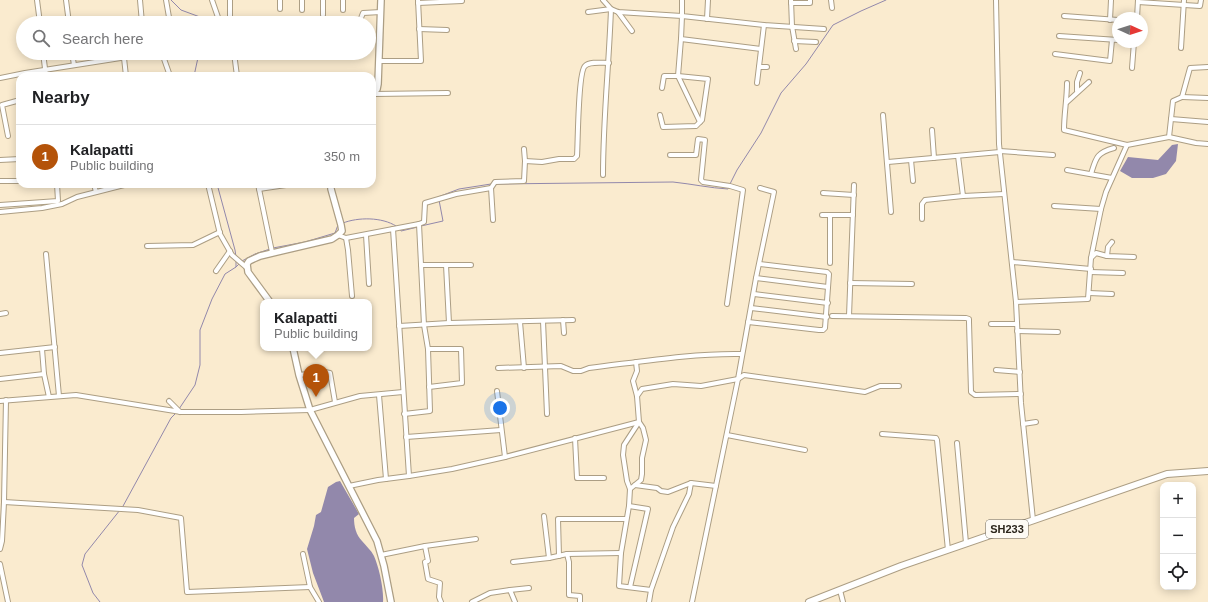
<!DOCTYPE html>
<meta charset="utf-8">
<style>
body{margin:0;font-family:Arial,sans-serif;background:#f6f6f6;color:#202124}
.controls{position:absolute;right:12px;bottom:12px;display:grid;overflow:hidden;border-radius:8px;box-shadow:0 2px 10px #0003}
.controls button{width:36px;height:36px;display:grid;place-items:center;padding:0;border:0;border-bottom:1px solid #e0e0e0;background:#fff;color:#202124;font:20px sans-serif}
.compass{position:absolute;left:1112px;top:12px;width:36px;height:36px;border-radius:50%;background:#fff;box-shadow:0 2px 10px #0003;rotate:93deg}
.you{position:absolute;left:500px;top:408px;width:14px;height:14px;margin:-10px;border:3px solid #fff;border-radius:50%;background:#1a73e8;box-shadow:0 0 0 6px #1a73e833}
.badge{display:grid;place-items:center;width:26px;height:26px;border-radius:50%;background:#b45309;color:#fff;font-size:13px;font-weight:700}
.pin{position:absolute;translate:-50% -33px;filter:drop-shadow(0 1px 2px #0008)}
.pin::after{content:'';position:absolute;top:21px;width:14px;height:12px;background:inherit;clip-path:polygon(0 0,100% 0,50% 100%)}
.popup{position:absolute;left:260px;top:299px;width:112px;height:52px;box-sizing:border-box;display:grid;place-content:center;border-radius:8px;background:#fff;filter:drop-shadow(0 1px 3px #0005);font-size:13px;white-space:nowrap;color:#757577}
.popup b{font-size:15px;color:#202124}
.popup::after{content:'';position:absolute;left:50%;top:100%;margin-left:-8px;border:8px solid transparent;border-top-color:#fff}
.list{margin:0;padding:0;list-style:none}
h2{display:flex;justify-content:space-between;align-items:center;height:52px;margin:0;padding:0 16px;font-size:17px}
h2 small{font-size:13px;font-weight:400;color:#757577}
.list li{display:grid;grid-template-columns:26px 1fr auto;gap:12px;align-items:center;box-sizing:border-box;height:64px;padding:0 16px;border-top:1px solid #e0e0e0}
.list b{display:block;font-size:15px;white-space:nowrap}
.list p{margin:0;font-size:13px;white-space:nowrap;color:#757577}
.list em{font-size:13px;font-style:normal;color:#757577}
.icon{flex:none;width:22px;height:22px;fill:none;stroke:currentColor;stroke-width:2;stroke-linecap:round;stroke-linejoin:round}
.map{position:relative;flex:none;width:1208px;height:602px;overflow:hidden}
.search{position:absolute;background:#fff;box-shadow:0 2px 10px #0003;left:16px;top:16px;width:360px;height:44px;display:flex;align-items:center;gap:10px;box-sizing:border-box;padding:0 14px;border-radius:22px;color:#757577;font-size:15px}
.panel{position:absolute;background:#fff;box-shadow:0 2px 10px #0003;left:16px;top:72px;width:360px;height:116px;border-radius:12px}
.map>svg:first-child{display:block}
</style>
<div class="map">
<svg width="1208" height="602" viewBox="0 0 1208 602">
<rect width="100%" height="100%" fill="#faebcf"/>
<g fill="#9288ab">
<path d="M 1178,144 L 1176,161 L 1166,174 L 1153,178 L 1132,178 L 1120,171 L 1128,157 L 1158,160 L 1172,145 Z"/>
<path d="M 340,481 L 359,514 L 354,518 C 354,526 356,535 362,541 C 366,546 371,550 374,556 C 379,567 384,590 383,602 L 324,602 L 313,573 L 307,549 L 314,526 L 316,515 L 321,512 L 328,487 L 336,482 Z"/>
</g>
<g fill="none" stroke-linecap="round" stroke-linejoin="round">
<g stroke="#9288ab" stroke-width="1">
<path d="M 171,0 L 181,10 L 200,17 L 200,23"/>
<path d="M 194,76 L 199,53"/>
<path d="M 217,184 L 235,250 L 236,257"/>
<path d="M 496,184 L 673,182 C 692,184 710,188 728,189 L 729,187"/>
<path d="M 730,184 L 737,170 L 761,133 L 781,93 L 806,64 L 833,25 L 861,11 L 886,0"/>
<path d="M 438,197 L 459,189 L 491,184"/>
<path d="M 343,223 C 358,217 382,217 396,226"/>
<path d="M 421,226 L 443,221 L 439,200"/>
<path d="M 400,229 L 401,231 L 418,227"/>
<path d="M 273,248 L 305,242 L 335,233 L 338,225"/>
<path d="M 242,261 L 255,254 L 270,249"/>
<path d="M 236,267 L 240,263"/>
<path d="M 179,409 L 195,385 L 200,365 L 200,330 L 212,299 L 225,274 L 236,267 L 236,260"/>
<path d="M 122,508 L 171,418 L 177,412"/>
<path d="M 100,602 L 93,593 L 82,565 L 85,554 L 120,510"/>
</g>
<defs>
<g id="minor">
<path d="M 37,0 L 40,23"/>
<path d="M 66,0 L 69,23"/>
<path d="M 140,0 L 142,23"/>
<path d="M 166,0 L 170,23"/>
<path d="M 212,0 L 220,23"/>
<path d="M 230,0 L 230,23"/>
<path d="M 280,0 L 280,9"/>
<path d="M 302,0 L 302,10"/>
<path d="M 323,0 L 323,15"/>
<path d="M 682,0 L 682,16 L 764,25 L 824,29"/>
<path d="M 791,0 L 792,26 L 796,49"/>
<path d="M 831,0 L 832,8"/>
<path d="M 996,0 L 999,144 L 1016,302"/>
<path d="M 1138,2 L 1200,6 L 1201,0"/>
<path d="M 418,3 L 462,1"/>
<path d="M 791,3 L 810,3 L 810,0"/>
<path d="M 343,10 L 343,0"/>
<path d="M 588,12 L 611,9 L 618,12 L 682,16 L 681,39 L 761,49"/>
<path d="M 618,12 L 632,31"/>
<path d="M 1064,16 L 1118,20"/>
<path d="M 1137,18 L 1138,0"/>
<path d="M 707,19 L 708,0"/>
<path d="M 1110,20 L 1111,0"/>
<path d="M 359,23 L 363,13 L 381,12"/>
<path d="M 419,29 L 447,30"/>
<path d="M 1059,36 L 1118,40"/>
<path d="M 681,39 L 678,76 L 700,122"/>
<path d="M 794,41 L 816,42"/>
<path d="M 1181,48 L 1184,0"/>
<path d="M 43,53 L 46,76"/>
<path d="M 72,53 L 74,65"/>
<path d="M 234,53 L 237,76"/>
<path d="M 1055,54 L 1110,61 L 1112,40"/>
<path d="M 124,58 L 126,76"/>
<path d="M 379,61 L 421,61 L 418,0"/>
<path d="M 759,67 L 767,67"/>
<path d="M 1132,68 L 1134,42"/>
<path d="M 0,78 L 25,73 L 146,54 L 158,54 L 163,56 L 170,76"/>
<path d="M 757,83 L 764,25"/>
<path d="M 1067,83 C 1067,99 1064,114 1064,130 L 1127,145"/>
<path d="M 1077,91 L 1077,82 L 1080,73"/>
<path d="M 374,94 L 448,93"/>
<path d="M 1182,97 L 1208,98"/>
<path d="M 1067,102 L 1089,82"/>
<path d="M 660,115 L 663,127 L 696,126 L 702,120 L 708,79 L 678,76 L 664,76 L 662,88"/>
<path d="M 883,115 L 891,212"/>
<path d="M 1171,119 L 1208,122"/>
<path d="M 932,130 L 934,158"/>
<path d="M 8,136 L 2,105 L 20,100"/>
<path d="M 1169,137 L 1196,143 L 1208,144"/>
<path d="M 1000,151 L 1053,155"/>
<path d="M 670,155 L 696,155 L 698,139 L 705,140 L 701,180 L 703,182 L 730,186 L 743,190 L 727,304"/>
<path d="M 958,156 L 963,196 L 1004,194"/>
<path d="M 0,160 L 20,159"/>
<path d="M 911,160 L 913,181"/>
<path d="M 525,161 L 542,162 L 559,159 L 574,159 L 577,156 C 578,142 578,72 585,66 C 590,61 602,63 609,63"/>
<path d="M 888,162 L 1000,152"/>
<path d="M 1067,170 L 1112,178"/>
<path d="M 1091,174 C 1096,158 1096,153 1114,148"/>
<path d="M 603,175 C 603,120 609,64 611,9 L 603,0"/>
<path d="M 0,181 L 20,181"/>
<path d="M 94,184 L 96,192"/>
<path d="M 208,184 L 220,234 L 232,255 L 247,268"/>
<path d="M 258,184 L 272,252"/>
<path d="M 491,188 L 493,220"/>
<path d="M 259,189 L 286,185"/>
<path d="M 823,193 L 854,195"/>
<path d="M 0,205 L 58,201 L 57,184"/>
<path d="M 1054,206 L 1101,209"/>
<path d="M 0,212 L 42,208 L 62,204 L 77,197 L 128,184"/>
<path d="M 822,215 L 853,215"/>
<path d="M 922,219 L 922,204 L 925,200 L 963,196"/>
<path d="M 338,235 L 346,238 L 419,224 L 424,222 L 425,203 L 456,194 L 491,188 L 495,182 L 524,181 L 525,161 L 524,149"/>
<path d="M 366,235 L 369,284"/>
<path d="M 346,238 L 348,250 L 352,296"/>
<path d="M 147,246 L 193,245 L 220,232"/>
<path d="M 46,254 L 59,396"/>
<path d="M 1107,256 L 1108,247 L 1112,242"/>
<path d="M 1091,258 L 1096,253 L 1107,256 L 1134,257"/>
<path d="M 1012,262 L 1091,269"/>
<path d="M 830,263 L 830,215"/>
<path d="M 421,265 L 446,265 L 449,323"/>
<path d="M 446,265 L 471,265"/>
<path d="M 216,271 L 230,251"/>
<path d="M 1090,272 L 1123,273"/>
<path d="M 756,278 L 828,287"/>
<path d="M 850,283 L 912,284"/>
<path d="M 1089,293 L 1112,294"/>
<path d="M 754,294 L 828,303"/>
<path d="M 751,308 L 827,317"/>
<path d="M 0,314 L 6,313"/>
<path d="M 832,316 L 966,318 L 969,319 L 969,322 L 971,392 L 975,395 L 1021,394"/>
<path d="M 849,316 L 854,185"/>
<path d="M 563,320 L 564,333"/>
<path d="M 543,321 L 547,414"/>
<path d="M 520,322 L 524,368"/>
<path d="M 748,322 L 819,330 L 823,330 L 825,328 L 829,274 L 827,272 L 760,264"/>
<path d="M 991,324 L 1017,324"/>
<path d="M 399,326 L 449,323 L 573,320"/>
<path d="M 1017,331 L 1058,332"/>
<path d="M 42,349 L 44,374 L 49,397"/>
<path d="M 428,349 L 461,349 L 462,383 L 429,387"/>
<path d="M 0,353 L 55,347"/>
<path d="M 636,362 L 637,371 L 633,381 L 637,396 L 639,422 L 624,445 L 623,455 L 627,481 L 630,489 L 629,506 L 621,553 L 619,586 L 651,590 L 649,602"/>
<path d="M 498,368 L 561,366 L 573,371 L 581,371 L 589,368 C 639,362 691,353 742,354"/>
<path d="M 996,370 L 1020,372"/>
<path d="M 299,375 L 325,372 L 330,373 L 335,402"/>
<path d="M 0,379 L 44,374"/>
<path d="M 379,395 L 386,479"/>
<path d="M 637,396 L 642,389 L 673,384 L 701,386 L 738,379 L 744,375 L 865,392 L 880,386 L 899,386"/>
<path d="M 0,401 L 76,395 L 181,412 L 241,412 L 310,410 L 360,396 L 403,392"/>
<path d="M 169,401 L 180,412"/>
<path d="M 404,414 L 430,411 L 428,349 L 424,325 L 419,224"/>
<path d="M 1023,424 L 1036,422"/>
<path d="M 882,434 L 936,438 L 937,440 L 948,550"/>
<path d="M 727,435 L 805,450"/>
<path d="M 406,437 L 501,430"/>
<path d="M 575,438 L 577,478 L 604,478"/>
<path d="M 957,443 L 966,543"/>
<path d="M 505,457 L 639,422 L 643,428 L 646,440 L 642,458 L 642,474 L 641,480 L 630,489"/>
<path d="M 409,476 L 452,469 L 505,457 L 497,391"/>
<path d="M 635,485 L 657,488 L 661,491 L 668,492 L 691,483 L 716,486"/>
<path d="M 349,486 L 378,480 L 409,476 L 393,229"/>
<path d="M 4,502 L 138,510 L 181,518 L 187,592 L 310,587"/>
<path d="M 629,506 L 648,509 L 630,587"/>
<path d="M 544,516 L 549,558"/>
<path d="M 1033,520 L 1021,403 L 1016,302 L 1088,299 L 1091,258 L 1101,209 L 1106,192 L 1127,145 L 1169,137 L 1173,101 L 1182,97 L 1190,68 L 1208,67"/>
<path d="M 425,546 L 476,539"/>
<path d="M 0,549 L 2,541 L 4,502 L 6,400"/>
<path d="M 303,554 L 310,587 L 319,602"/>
<path d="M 567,554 L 569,562 L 569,595 L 580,596 L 580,602"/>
<path d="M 381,555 L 425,546 L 428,561 L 425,562 L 428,579 L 440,583 L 439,597 L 441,602"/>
<path d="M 559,556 L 558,519 L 626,519"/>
<path d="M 513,562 L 549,558 L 567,554 L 621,553"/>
<path d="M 0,564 L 8,602"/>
<path d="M 510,590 L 529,588"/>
<path d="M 651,590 L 673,527 L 689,494 L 691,483"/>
<path d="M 840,590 L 843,602"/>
<path d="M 472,602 L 490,593 L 510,590 L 515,602"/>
<path d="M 692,602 L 738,379 L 756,278 L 774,192 L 760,188"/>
</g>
<g id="secondary">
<path d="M 372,95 L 377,89 L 378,84 L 381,0"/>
<path d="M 270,302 L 248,272 L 247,264 L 249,261 L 260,256 L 332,239 L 338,235 L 342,231 L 341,225 L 331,189 L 331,184"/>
<path d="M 293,348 L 299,375 L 310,410 L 377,541 L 384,566 L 391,602"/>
</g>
<path id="primary" d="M 809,602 L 901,566 L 1167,474 L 1208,471"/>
</defs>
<use href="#minor" stroke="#ac9e84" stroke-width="6"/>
<use href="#secondary" stroke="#ac9e84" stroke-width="8"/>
<use href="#primary" stroke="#ac9e84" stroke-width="8"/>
<use href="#minor" stroke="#fff" stroke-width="4"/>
<use href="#secondary" stroke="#fff" stroke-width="5.5"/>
<use href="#primary" stroke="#fff" stroke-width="6"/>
</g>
<g text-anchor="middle" stroke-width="3.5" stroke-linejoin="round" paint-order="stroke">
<rect fill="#fdfaf4" stroke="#6a655c" stroke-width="1" x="986" y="520" width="42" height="18" rx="3"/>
<g font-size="11" font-weight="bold" fill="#2b251b">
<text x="1007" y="533">SH233</text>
</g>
</g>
</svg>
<div class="controls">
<button>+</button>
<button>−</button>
<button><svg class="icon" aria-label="locate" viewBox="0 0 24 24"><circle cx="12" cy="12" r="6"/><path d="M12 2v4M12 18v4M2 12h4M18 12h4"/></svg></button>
</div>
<svg class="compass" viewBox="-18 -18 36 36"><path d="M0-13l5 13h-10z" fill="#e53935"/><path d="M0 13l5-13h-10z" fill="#757577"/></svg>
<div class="you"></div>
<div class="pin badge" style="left:316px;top:397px">1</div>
<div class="popup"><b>Kalapatti</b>Public building</div>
<div class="search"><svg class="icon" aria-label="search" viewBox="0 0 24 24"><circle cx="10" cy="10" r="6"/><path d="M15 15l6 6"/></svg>Search here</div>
<section class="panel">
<h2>Nearby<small></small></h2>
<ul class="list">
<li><span class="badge">1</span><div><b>Kalapatti</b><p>Public building</p></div><em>350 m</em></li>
</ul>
</section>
</div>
